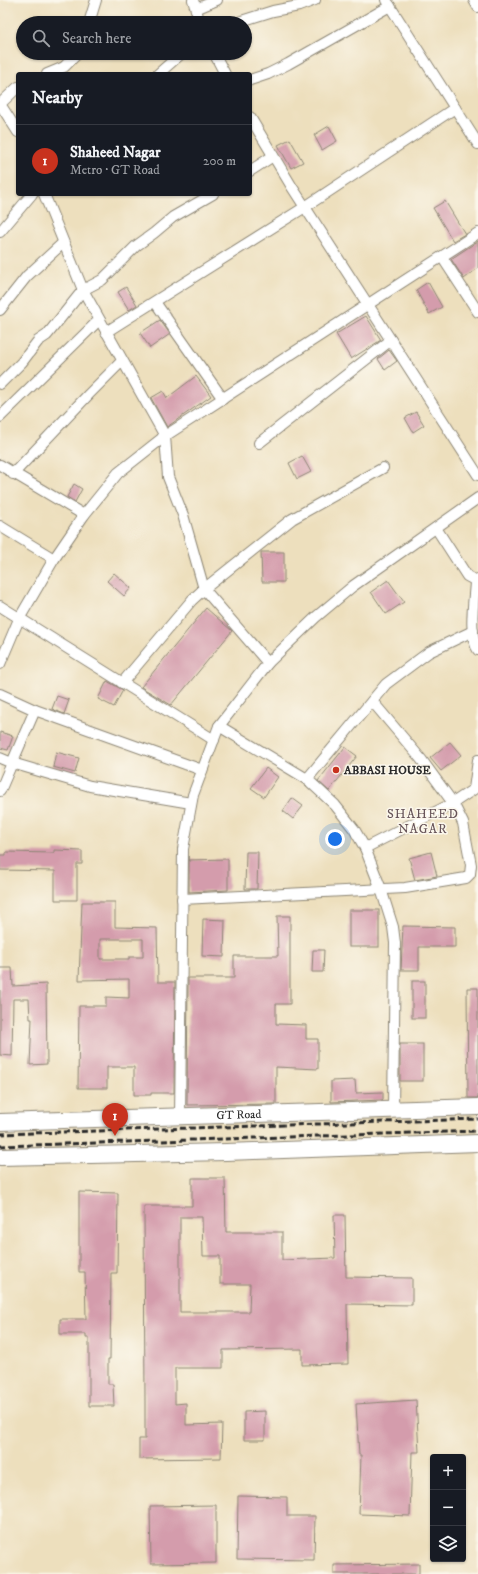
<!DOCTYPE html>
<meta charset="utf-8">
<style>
body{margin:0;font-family:"IM FELL DW Pica",serif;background:#242831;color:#f1f3f6}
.controls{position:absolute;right:12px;bottom:12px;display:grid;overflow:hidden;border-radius:4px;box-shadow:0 1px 3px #0004}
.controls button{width:36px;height:36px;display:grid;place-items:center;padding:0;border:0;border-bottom:1px solid #363941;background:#171b24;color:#f1f3f6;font:20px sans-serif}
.you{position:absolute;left:335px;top:839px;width:14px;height:14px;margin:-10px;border:3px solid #fff;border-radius:50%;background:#1a73e8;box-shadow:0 0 0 6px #1a73e833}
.badge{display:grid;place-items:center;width:26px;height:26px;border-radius:50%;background:#c8321e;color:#fff;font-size:13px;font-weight:700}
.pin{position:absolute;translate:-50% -33px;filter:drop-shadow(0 1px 2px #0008)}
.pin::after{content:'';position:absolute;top:21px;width:14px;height:12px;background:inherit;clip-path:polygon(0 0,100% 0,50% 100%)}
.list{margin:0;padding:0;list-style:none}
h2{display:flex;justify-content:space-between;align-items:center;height:52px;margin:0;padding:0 16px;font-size:17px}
h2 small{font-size:13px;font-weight:400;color:#9ea1a6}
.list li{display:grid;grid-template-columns:26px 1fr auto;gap:12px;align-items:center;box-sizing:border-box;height:72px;padding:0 16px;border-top:1px solid #363941}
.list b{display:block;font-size:15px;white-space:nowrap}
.list p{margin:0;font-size:13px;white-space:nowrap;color:#9ea1a6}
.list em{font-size:13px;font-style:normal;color:#9ea1a6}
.icon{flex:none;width:22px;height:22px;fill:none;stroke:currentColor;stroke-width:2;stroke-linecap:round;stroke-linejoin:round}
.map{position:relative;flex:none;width:478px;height:1574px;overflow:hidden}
.search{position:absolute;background:#171b24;box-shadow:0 1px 3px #0004;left:16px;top:16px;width:236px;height:44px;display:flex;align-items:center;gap:10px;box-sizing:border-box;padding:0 14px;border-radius:22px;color:#9ea1a6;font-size:15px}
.panel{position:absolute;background:#171b24;box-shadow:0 1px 3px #0004;left:16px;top:72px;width:236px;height:124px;border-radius:4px}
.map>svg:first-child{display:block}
</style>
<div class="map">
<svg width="478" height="1574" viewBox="0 0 478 1574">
<rect width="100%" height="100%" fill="#fbf7ec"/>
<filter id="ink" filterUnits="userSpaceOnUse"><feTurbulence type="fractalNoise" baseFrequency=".025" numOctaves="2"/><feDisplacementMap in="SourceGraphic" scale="8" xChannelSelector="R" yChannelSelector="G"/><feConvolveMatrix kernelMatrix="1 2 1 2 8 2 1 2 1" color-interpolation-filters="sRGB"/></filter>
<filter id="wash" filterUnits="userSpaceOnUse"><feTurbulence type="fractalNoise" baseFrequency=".012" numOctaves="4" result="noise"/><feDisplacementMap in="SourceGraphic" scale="16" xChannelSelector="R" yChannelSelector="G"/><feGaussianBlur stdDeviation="0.9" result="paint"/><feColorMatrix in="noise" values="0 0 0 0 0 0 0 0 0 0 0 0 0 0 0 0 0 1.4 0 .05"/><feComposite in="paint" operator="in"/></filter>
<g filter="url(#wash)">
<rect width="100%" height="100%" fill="#eddfbd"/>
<g id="blocks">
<g fill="#d49cac" fill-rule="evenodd">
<path d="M 329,126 L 337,141 L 322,150 L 314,135 Z"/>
<path d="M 290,139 L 303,162 L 291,168 L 278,145 Z"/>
<path d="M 445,201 L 465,234 L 453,241 L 433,208 Z"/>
<path d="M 478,241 L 478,268 L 464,279 L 451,259 Z"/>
<path d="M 428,282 L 442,307 L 429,314 L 416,290 Z"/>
<path d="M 126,287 L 137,305 L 129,310 L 118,292 Z"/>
<path d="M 366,316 L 381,340 L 351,359 L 336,334 Z"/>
<path d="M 160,320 L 170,334 L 150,348 L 140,333 Z"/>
<path d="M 389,350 L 397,361 L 385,370 L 378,359 Z"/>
<path d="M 196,376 L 211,396 L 167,427 L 151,398 L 163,391 L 167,398 Z"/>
<path d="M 416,412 L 424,425 L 413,432 L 405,418 Z"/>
<path d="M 302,456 L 311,472 L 297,479 L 289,463 Z"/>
<path d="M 74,484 L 82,489 L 75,502 L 67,497 Z"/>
<path d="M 261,552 L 284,552 L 284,582 L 262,582 Z"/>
<path d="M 114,573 L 131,588 L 124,596 L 107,581 Z"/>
<path d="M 388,580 L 404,602 L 386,614 L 371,592 Z"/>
<path d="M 206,608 L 232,631 L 171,705 L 141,687 Z"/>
<path d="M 107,681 L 123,690 L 114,707 L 98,699 Z"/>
<path d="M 57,696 L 69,700 L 64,714 L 52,709 Z"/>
<path d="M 0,732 L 13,736 L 8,750 L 0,748 Z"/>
<path d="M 450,742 L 461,755 L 441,771 L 430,758 Z"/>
<path d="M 345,747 L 357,756 L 329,791 L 318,781 Z"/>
<path d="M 56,752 L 79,758 L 75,773 L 53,767 Z"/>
<path d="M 266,768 L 278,777 L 264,797 L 251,788 Z"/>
<path d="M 292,798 L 303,806 L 293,819 L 283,811 Z"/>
<path d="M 54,850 L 82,851 L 82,864 L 77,864 L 77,900 L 55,900 L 55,871 L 0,870 L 0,855 L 6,855 L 6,852 L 54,853 Z"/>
<path d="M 246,852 L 258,852 L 257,889 L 245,889 Z"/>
<path d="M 431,852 L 437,876 L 415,880 L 409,858 Z"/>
<path d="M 228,859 L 228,890 L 189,892 L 189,860 Z"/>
<path d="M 82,902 L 115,902 L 115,927 L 157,928 L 158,982 L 175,982 L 174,1093 L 151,1093 L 151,1095 L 134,1095 L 134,1067 L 107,1067 L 107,1088 L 78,1088 L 79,1006 L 106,1006 L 106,997 L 129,998 L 129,979 L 79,980 ZM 100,939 L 143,939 L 143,957 L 129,957 L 129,959 L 100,959 Z"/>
<rect x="349" y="910" width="30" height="37"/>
<path d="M 277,916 L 290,916 L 290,1004 L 276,1004 L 276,1024 L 306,1025 L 306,1039 L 318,1039 L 318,1069 L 276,1067 L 276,1104 L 187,1105 L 188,978 L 234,978 L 234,956 L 278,956 Z"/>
<path d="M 203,919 L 225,920 L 224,957 L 202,956 Z"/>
<path d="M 403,926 L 455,927 L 455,947 L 419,947 L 419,970 L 401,970 Z"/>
<path d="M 313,950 L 324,950 L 323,972 L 312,972 Z"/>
<path d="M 0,968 L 12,968 L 13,986 L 46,984 L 47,1064 L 30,1065 L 32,1019 L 30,1019 L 29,999 L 13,999 L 12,1056 L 0,1055 Z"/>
<rect x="412" y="981" width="13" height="37"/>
<path d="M 467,988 L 478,988 L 478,1098 L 468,1098 Z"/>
<rect x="400" y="1044" width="23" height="37"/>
<path d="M 355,1080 L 356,1093 L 383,1092 L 383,1100 L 331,1102 L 331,1081 Z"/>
<path d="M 192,1178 L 225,1178 L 226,1232 L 282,1232 L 282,1260 L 335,1258 L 334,1215 L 345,1215 L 346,1277 L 412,1278 L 412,1305 L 347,1304 L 348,1364 L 302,1365 L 302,1349 L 223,1350 L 223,1368 L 175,1368 L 175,1404 L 186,1403 L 186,1425 L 222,1424 L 221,1458 L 139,1459 L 139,1439 L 145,1439 L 145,1404 L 144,1206 L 192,1206 ZM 180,1217 L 202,1217 L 203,1256 L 220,1256 L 220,1284 L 250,1284 L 249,1312 L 180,1312 Z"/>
<path d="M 79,1192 L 118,1193 L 117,1273 L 111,1273 L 110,1359 L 108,1359 L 108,1384 L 113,1384 L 114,1406 L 89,1406 L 89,1338 L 86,1338 L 86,1334 L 60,1334 L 60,1319 L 86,1319 L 85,1272 L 79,1272 Z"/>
<path d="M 416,1400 L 419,1452 L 412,1452 L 410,1516 L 359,1514 L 361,1455 L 359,1455 L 356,1404 Z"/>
<path d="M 265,1411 L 265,1440 L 244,1440 L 244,1412 Z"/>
<path d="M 238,1496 L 287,1497 L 287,1516 L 315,1516 L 314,1560 L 237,1559 Z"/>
<path d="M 216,1505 L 216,1563 L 151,1564 L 150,1506 Z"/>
<path d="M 419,1564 L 419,1574 L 334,1574 L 334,1565 Z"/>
</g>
</g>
</g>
<g filter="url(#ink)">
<use href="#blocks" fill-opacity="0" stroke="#8c8574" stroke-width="1"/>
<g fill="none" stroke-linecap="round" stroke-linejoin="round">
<defs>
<g id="minor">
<path d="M 193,0 L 200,23"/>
<path d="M 386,0 L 478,144"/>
<path d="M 474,0 L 478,7"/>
<path d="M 196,9 L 217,0"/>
<path d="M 89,23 L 96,0"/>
<path d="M 235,23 L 273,11 L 299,6 L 315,0"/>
<path d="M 214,53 L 225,74"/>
<path d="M 47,74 L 64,67 L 78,53"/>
<path d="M 158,74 L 182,53"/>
<path d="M 250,80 L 268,74 L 288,64 L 390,6"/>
<path d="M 0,104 L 18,132"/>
<path d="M 0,104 L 18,87"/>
<path d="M 250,117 L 292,187 L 478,475"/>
<path d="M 250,171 L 273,156"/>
<path d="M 44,194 L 83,290 L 165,436 L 168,477 L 183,515 L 204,589 L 268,663"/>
<path d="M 0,232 L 32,194"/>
<path d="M 442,257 L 478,312"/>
<path d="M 155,302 L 223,399"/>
<path d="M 0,310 L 27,276 L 63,243"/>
<path d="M 106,332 L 305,207 L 455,108"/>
<path d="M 0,384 L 22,362 L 38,341 L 47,335 L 83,290 L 102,280 L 136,246 L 154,233 L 173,217 L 213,194"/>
<path d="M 0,417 L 99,320"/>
<path d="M 259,443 L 391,340"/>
<path d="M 0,465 L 84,515"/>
<path d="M 13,474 L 89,394 L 122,361"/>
<path d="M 0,526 L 54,559"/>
<path d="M 436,528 L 467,576 L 478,582"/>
<path d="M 478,579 L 475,582 C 474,600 468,635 478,650"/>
<path d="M 0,606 L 214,740"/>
<path d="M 0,664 L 19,619 L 54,559 L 84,515 L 118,473 L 165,436 L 478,233"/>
<path d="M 122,683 L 192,600 L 204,589 L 292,519 L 383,468"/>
<path d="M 0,694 L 35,710 L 202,770"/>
<path d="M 35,710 L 12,763 L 90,786 L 191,803"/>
<path d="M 219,726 L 307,779 L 335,805 L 354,829 L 365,848 L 381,889 L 393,927 L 395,943 L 393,1110"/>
<path d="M 0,758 L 12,763 L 0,791"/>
<path d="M 307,779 L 386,684 L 429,652 L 473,631"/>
<path d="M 365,848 L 453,803 L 474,789 L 478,760"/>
<path d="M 182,899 L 405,888 L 466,878 L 470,874 L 471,865 L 463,823 L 453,803 L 421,759 L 372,701"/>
<path d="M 180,1118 L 183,849 L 193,795 L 219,726 L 268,663 L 316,617 L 353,586 L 478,498"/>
</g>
<g id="trunk">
<path id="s1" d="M 0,1122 L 478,1107"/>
<path d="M 0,1157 L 226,1152 L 478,1143"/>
</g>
</defs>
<use href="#minor" stroke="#8c8574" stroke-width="12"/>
<use href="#trunk" stroke="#8c8574" stroke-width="18"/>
<use href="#minor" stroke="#fff" stroke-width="10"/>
<use href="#trunk" stroke="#fff" stroke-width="16"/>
<g stroke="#2b2b2b" stroke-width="3" stroke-dasharray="6 3" stroke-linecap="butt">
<path d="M 0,1134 L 478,1119"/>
<path d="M 0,1146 L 478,1131"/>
</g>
</g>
</g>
<circle fill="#c8321e" stroke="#fbf7ec" stroke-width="1.5" cx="336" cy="770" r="4"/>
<g text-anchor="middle" stroke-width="3" stroke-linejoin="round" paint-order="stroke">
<g font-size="12" font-weight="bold" fill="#2b2b2b" stroke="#fbf7ec" text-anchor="start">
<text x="344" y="774">ABBASI HOUSE</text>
</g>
<g font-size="12" fill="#2b2b2b" stroke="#fbf7ec">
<text dy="4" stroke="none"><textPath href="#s1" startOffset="239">GT Road</textPath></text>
</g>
<g font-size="13" letter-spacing="1" fill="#665358" stroke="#fbf7ec">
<text x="423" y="818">SHAHEED<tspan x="423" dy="15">NAGAR</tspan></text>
</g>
</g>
</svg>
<div class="controls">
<button>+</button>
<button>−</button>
<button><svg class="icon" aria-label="layers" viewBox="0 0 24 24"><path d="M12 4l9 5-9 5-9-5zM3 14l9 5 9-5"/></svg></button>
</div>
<div class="you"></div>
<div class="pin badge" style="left:115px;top:1136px">1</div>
<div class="search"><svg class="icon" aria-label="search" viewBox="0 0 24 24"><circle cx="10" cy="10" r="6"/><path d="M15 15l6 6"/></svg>Search here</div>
<section class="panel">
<h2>Nearby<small></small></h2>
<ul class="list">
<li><span class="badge">1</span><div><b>Shaheed Nagar</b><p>Metro · GT Road</p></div><em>200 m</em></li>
</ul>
</section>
</div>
